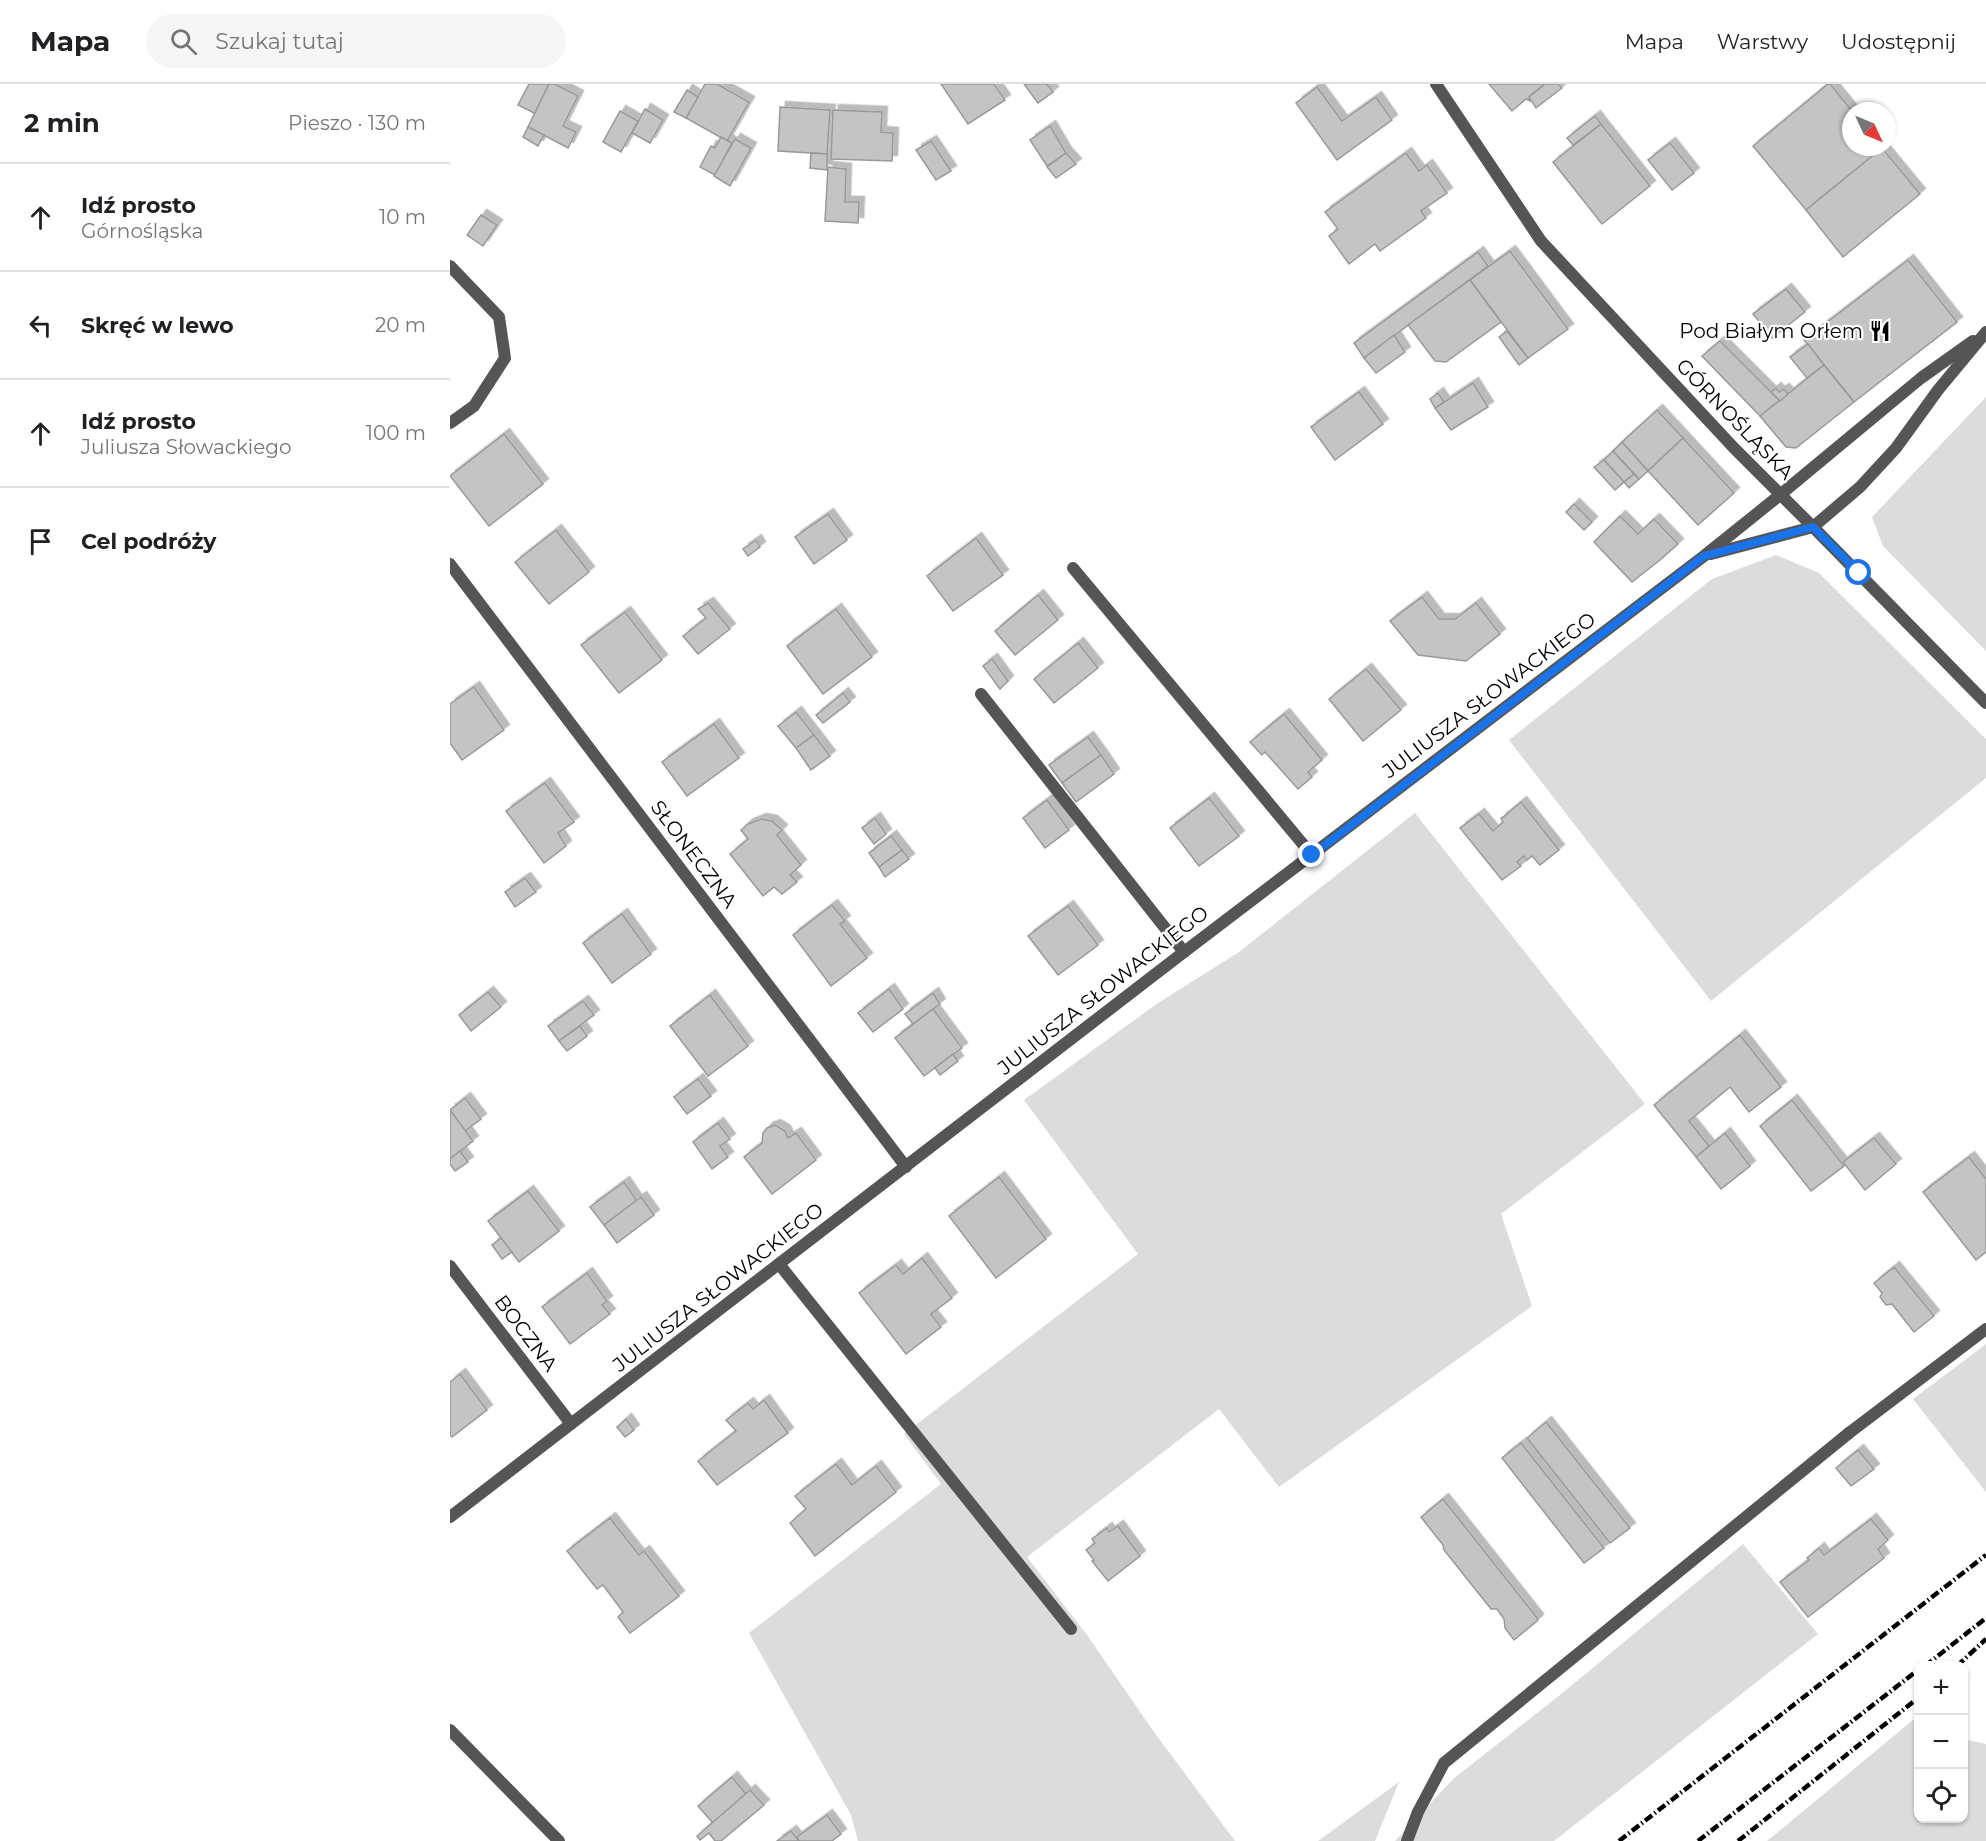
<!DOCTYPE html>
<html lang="pl">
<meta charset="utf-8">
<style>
body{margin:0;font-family:Montserrat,sans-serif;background:#f6f6f6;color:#202124}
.controls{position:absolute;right:18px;bottom:18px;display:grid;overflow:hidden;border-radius:12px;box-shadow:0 2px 4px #0004}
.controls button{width:54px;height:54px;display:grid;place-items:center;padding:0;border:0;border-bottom:2px solid #e0e0e0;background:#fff;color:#202124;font:30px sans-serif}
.compass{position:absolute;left:1392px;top:18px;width:54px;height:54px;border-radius:50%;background:#fff;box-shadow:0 2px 4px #0004;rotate:134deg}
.stop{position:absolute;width:18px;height:18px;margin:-14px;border:4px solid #1a73e8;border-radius:50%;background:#fff}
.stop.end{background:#1a73e8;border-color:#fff;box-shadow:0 2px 6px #0008}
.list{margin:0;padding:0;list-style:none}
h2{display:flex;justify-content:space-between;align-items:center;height:78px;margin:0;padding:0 24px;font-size:26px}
h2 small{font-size:20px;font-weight:400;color:#757577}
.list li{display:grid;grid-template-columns:39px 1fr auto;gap:18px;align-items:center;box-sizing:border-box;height:108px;padding:0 24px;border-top:2px solid #e0e0e0}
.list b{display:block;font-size:22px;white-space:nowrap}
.list p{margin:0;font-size:20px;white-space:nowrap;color:#757577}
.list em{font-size:20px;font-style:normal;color:#757577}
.icon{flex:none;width:33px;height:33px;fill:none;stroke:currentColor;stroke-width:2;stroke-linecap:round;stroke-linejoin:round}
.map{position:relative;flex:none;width:1536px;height:1757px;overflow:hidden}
header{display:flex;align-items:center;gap:36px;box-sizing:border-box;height:84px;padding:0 30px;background:#fff;border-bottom:2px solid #e0e0e0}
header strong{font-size:28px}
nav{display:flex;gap:33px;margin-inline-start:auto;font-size:21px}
.search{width:420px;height:54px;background:#f6f6f6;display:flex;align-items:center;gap:15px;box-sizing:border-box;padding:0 21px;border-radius:33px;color:#757577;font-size:22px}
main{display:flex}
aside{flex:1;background:#fff}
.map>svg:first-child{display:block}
</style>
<header>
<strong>Mapa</strong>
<div class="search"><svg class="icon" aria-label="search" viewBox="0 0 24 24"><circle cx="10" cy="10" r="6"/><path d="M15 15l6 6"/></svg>Szukaj tutaj</div>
<nav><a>Mapa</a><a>Warstwy</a><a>Udostępnij</a></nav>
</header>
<main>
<aside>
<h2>2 min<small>Pieszo · 130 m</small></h2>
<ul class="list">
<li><svg class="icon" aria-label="ahead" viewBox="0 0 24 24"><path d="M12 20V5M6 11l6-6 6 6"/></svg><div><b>Idź prosto</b><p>Górnośląska</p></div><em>10 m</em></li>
<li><svg class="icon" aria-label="left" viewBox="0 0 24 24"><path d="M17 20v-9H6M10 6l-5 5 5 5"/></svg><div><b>Skręć w lewo</b></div><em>20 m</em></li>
<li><svg class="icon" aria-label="ahead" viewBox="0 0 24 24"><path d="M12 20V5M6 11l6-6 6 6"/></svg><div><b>Idź prosto</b><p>Juliusza Słowackiego</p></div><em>100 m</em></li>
<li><svg class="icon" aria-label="arrive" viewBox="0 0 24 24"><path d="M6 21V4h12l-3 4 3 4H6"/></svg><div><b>Cel podróży</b></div></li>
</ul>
</aside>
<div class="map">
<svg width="1536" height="1757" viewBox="0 0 1536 1757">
<defs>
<filter id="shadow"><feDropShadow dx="5.5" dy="-5.5" stdDeviation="0" flood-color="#0004"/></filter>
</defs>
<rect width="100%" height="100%" fill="#fff"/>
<g fill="#dcdcdc">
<path d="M 1536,313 L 1536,567 L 1433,462 L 1422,433 Z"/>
<path d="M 1326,471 L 1369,489 L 1536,655 L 1536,694 L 1261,917 L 1059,656 L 1262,495 Z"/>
<path d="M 965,729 L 1195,1020 L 1051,1130 L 1082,1222 L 829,1403 L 769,1325 L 577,1473 L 637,1551 L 704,1648 L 785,1757 L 408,1757 L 401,1731 L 299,1549 L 491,1400 L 454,1350 L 688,1170 L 574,1016 L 708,919 L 789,868 Z"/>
<path d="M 1536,1260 L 1536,1408 L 1463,1315 Z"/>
<path d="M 1293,1460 L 1368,1550 L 1104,1757 L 945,1757 L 1003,1695 L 1105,1615 Z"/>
<path d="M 1463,1636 L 1468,1639 L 1468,1734 L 1514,1734 L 1514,1655 L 1536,1660 L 1536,1757 L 1317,1757 Z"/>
<path d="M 949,1698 L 925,1757 L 868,1757 Z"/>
</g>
<g fill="#c4c4c4" stroke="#999" stroke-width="1.5" filter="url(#shadow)">
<path d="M 79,0 L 99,0 L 86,29 L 84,29 L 68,21 Z"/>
<path d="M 99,0 L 105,0 L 128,12 L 113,42 L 126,48 L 118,64 L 78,43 Z"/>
<path d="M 255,0 L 267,0 L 299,18 L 277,57 L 236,34 Z"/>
<path d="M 491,0 L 544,0 L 555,16 L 518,40 Z"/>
<path d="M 574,0 L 597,0 L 603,8 L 588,19 Z"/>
<path d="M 1039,0 L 1095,0 L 1079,13 L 1080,17 L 1076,15 L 1062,27 Z"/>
<path d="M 1095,0 L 1108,0 L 1112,4 L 1086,24 L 1079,13 Z"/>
<path d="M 1378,0 L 1380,0 L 1402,27 L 1401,63 L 1432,64 L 1356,126 L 1303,62 Z"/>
<path d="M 867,3 L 892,37 L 926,13 L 942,36 L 887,76 L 846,19 Z"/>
<path d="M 237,6 L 248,13 L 236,34 L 224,28 Z"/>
<path d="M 330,23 L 380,26 L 377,70 L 328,67 Z"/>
<path d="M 195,25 L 213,36 L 200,59 L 182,49 Z"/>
<path d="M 383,26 L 432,28 L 431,48 L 443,49 L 442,77 L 381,75 Z"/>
<path d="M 170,27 L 188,37 L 171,68 L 153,58 Z"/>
<path d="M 1145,32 L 1151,40 L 1123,61 L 1117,54 Z"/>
<path d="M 1151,40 L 1200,102 L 1152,140 L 1103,78 Z"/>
<path d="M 600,42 L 616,69 L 597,82 L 580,56 Z"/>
<path d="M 78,43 L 94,51 L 88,62 L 73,53 Z"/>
<path d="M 271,53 L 282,59 L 265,91 L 250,83 L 261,62 L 265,64 Z"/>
<path d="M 285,55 L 301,64 L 280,102 L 264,92 Z"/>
<path d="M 481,57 L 501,87 L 486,96 L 466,66 Z"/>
<path d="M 1220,59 L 1244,89 L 1222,106 L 1198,76 Z"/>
<path d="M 1432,64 L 1470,110 L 1393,173 L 1356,126 Z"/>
<path d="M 361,69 L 377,70 L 377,86 L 360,84 Z"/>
<path d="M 616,69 L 626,80 L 606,94 L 597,83 Z"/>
<path d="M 956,69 L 969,87 L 977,81 L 997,109 L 971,127 L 976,134 L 930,167 L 925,160 L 899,180 L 879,152 L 888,145 L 875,128 Z"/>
<path d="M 378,83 L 396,85 L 395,118 L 409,118 L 408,139 L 375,137 Z"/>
<path d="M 31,131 L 47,141 L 33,162 L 17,151 Z"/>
<path d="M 1060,167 L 1118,245 L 1078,274 L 1020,196 Z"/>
<path d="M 1028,168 L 1038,182 L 914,274 L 904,259 Z"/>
<path d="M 1458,176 L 1507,238 L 1404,318 L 1354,256 Z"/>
<path d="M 1020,196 L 1051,238 L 996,278 L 985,277 L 958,241 Z"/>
<path d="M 1336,205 L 1355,228 L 1322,254 L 1303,230 Z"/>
<path d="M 1057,247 L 1078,274 L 1069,281 L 1049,253 Z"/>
<path d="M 944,251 L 955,268 L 926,289 L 914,274 Z"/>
<path d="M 1270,257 L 1330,317 L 1310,332 L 1252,272 Z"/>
<path d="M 1358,260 L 1374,281 L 1357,294 L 1340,273 Z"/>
<path d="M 1374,281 L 1404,318 L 1346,364 L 1336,363 L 1310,332 Z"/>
<path d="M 1023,299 L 1038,323 L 1001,346 L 985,324 Z"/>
<path d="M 1326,304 L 1329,308 L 1334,305 L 1338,310 L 1330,317 L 1321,308 Z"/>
<path d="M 909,308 L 933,340 L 885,376 L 861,343 Z"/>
<path d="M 988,309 L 994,318 L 985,324 L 980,315 Z"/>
<path d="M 1207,326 L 1233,354 L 1198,387 L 1172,358 Z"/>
<path d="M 54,350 L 93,400 L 39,442 L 0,392 Z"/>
<path d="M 1233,354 L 1284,409 L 1248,441 L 1198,387 Z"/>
<path d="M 1172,358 L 1198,387 L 1189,395 L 1163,367 Z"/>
<path d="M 1163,367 L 1184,390 L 1174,398 L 1154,376 Z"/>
<path d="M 1154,376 L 1174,398 L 1165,406 L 1144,383 Z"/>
<path d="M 1184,390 L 1189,395 L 1179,404 L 1174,398 Z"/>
<path d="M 1124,420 L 1142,438 L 1134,446 L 1116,428 Z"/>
<path d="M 378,430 L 397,456 L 364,480 L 345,453 Z"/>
<path d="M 1170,432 L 1188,450 L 1204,435 L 1228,460 L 1210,476 L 1182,498 L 1144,458 Z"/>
<path d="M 106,446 L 139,488 L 99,520 L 65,478 Z"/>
<path d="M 526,454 L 553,491 L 503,527 L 477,492 Z"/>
<path d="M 306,456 L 310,463 L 298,472 L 293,465 Z"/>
<path d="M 588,511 L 608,536 L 565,571 L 545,547 Z"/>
<path d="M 972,513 L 989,535 L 1005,535 L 1026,519 L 1050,550 L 1016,577 L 968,571 L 940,537 Z"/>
<path d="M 258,519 L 280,545 L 248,570 L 233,552 L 256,534 L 248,525 Z"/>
<path d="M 386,525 L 422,573 L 373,610 L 337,562 Z"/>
<path d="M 175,528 L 212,576 L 169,609 L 131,561 Z"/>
<path d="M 628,559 L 648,584 L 604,619 L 584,595 Z"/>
<path d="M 542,575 L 558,597 L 550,605 L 533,582 Z"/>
<path d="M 916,585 L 951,626 L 913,657 L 879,615 Z"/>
<path d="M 24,603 L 54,646 L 12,676 L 0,659 L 0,620 Z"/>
<path d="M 393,609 L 400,618 L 373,639 L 366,631 Z"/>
<path d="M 346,628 L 364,651 L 346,664 L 328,642 Z"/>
<path d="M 834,630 L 872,676 L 858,688 L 862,693 L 848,705 L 815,668 L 812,671 L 800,658 Z"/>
<path d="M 264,640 L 289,674 L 237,712 L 212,678 Z"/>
<path d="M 364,651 L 380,672 L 361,686 L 346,664 Z"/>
<path d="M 638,653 L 651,671 L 612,699 L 599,681 Z"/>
<path d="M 651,671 L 664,690 L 626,718 L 612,699 Z"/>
<path d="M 95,699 L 124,738 L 108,749 L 116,762 L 94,779 L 56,727 Z"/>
<path d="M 759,714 L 789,752 L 749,782 L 720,744 Z"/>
<path d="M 597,716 L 619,746 L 595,764 L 573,734 Z"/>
<path d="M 1071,718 L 1109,766 L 1090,781 L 1082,772 L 1077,776 L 1074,772 L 1067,778 L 1071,782 L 1052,796 L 1010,744 L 1029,730 L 1043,747 L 1053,738 L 1051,734 L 1053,733 Z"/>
<path d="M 425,734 L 436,750 L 424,760 L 412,744 Z"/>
<path d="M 311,735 L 322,737 L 332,746 L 327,751 L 351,781 L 340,791 L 347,798 L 332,810 L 324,803 L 313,812 L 280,770 L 298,755 L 291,746 L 298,740 Z"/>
<path d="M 441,752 L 452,766 L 429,783 L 419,769 Z"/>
<path d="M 452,766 L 459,775 L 435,793 L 429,783 Z"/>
<path d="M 75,794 L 86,808 L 65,823 L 55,808 Z"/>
<path d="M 382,821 L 395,837 L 390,840 L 417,874 L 381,902 L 343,851 Z"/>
<path d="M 618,822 L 648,861 L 608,891 L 578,852 Z"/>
<path d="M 172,830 L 201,870 L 162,899 L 133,859 Z"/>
<path d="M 439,905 L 453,925 L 423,948 L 408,929 Z"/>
<path d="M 38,908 L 51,923 L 21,947 L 9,931 Z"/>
<path d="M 483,909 L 490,920 L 463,940 L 455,930 Z"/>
<path d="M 260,911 L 298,962 L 258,992 L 220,942 Z"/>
<path d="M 133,917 L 144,931 L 109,957 L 98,942 Z"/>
<path d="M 483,925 L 512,964 L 474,992 L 445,954 Z"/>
<path d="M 130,942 L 137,952 L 117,967 L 109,957 Z"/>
<path d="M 1290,951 L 1331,1003 L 1299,1028 L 1280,1003 L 1239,1037 L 1259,1062 L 1246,1073 L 1204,1021 Z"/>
<path d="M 503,970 L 508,977 L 490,991 L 485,984 Z"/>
<path d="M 248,995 L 261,1012 L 237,1030 L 224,1013 Z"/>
<path d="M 15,1014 L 31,1035 L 15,1047 L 0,1026 Z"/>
<path d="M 1342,1016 L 1394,1082 L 1361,1107 L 1310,1042 Z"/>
<path d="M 0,1026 L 23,1057 L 0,1075 Z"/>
<path d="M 268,1039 L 280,1055 L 270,1062 L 278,1073 L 262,1085 L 243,1058 Z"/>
<path d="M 325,1041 L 335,1047 L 338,1054 L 346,1049 L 366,1076 L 322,1110 L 294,1073 L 312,1059 L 313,1049 L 317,1044 Z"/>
<path d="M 1275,1049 L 1300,1082 L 1271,1105 L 1246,1073 Z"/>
<path d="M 1424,1054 L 1446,1080 L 1415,1106 L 1393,1078 Z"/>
<path d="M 10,1067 L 18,1078 L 5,1087 L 0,1080 L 0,1075 Z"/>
<path d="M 1519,1073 L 1536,1095 L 1536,1168 L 1526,1176 L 1473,1108 Z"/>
<path d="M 549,1093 L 596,1155 L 546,1194 L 499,1132 Z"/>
<path d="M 174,1098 L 187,1117 L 154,1141 L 140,1123 Z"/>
<path d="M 78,1107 L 109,1147 L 69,1178 L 38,1137 Z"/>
<path d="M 191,1113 L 204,1131 L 167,1159 L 154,1141 Z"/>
<path d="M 51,1154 L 62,1168 L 52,1175 L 42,1161 Z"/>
<path d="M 472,1174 L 502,1214 L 481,1230 L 491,1243 L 456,1270 L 409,1209 L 446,1181 L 453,1190 Z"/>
<path d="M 1444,1183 L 1484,1232 L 1464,1248 L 1442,1220 L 1436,1221 L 1430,1213 L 1432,1209 L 1424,1199 Z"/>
<path d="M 137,1189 L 157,1217 L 152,1221 L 160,1230 L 120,1260 L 92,1223 Z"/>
<path d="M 10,1290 L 37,1326 L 2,1353 L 0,1351 L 0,1298 Z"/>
<path d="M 314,1316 L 338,1349 L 267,1401 L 248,1377 L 286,1347 L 276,1336 L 298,1319 L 303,1325 Z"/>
<path d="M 176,1335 L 184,1346 L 175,1353 L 167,1343 Z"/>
<path d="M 1096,1338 L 1180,1444 L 1160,1459 L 1077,1354 Z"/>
<path d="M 1071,1359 L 1154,1464 L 1134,1479 L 1052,1374 Z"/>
<path d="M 1408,1366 L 1424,1385 L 1401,1402 L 1386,1384 Z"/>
<path d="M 386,1380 L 402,1401 L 426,1382 L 446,1408 L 365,1472 L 340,1439 L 356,1425 L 345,1412 Z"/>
<path d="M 993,1415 L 1088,1535 L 1087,1537 L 1064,1556 L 1055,1544 L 1054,1535 L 1047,1525 L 1041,1525 L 994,1466 L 993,1461 L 971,1433 Z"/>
<path d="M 160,1434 L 189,1471 L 194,1467 L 229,1512 L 180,1549 L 168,1533 L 173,1528 L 153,1501 L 147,1505 L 117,1467 Z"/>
<path d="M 1421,1435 L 1438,1456 L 1428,1465 L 1434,1474 L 1358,1533 L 1330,1498 L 1359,1476 L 1357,1474 L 1369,1464 L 1374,1471 Z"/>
<path d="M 668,1442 L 690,1472 L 658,1497 L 642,1477 L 644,1476 L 636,1466 L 645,1459 L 642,1455 L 657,1444 L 659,1448 Z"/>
<path d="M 282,1693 L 296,1710 L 263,1739 L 248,1722 Z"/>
<path d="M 300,1706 L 314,1721 L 271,1757 L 265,1757 L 259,1749 L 250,1756 L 247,1752 Z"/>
<path d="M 377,1731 L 391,1750 L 382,1757 L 349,1757 L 347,1753 Z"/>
<path d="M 341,1747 L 349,1757 L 327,1757 Z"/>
</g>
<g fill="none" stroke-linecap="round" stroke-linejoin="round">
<g stroke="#555" stroke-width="12">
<path d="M 623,484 L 862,771"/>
<path d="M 531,610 L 734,868"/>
<path d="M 329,1180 L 621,1545"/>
<path d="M 957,1757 L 968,1728 L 994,1679 L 1399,1349"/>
</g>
<g stroke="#555" stroke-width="12">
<path d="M 986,0 L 1091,157 L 1284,364 L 1363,443"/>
<path d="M 0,182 L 49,233 L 55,274 L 24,322 L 0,339"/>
<path d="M 1261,470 L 1363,443"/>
<path d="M 0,480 L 456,1083"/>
<path d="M 0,1182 L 121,1340"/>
<path d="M 1399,1349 L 1536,1245"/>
<path d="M 0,1433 L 734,868 L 1254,472 L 1330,411"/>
<path d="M 0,1646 L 109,1757"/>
</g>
<g stroke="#555" stroke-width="12">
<path d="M 1536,248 L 1488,306 L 1446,364 L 1410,403 L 1363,443 L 1536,619"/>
<path d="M 1330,411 L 1471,294 L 1523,257"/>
</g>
<g stroke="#000" stroke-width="4.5" stroke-dasharray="9 3 1.5 3" stroke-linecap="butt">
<path d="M 1475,1582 L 1536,1534"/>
<path d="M 1507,1582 L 1536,1555"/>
<path d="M 1169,1757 L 1536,1471"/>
<path d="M 1248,1757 L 1468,1586"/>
<path d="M 1288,1757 L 1468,1614"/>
</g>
</g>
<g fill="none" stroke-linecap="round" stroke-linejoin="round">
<path stroke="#1a73e8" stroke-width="8" d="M 862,771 L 1254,472 L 1363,443 L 1409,489"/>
</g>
<defs>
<symbol id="restaurant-bare" viewBox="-9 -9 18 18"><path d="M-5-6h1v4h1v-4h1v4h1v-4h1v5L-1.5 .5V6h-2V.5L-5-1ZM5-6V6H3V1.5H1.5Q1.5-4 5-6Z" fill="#000" stroke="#fff" stroke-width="2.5" paint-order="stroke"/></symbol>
</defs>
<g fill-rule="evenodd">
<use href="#restaurant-bare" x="1415" y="232" width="30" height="30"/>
</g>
<g text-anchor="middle" stroke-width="4.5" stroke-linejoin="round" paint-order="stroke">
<g font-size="20" fill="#000" stroke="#fff" text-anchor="end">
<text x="1413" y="254">Pod Białym Orłem</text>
</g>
<g font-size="20" fill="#000" stroke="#fff">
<text transform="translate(1285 335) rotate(46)" y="7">GÓRNOŚLĄSKA</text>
<text transform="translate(1039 611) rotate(-37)" y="7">JULIUSZA SŁOWACKIEGO</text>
<text transform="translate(244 770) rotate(53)" y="7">SŁONECZNA</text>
<text transform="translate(653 906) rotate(-38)" y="7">JULIUSZA SŁOWACKIEGO</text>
<text transform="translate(268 1203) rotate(-38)" y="7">JULIUSZA SŁOWACKIEGO</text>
<text transform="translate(76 1249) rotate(53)" y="7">BOCZNA</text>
</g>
</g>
</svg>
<div class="controls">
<button>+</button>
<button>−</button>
<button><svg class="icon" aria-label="locate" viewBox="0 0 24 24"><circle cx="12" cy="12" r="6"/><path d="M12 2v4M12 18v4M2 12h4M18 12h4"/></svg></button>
</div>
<svg class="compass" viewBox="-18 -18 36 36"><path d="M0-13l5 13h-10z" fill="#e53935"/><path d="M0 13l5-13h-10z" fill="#757577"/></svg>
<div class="stop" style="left:1409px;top:489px"></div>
<div class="stop end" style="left:862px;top:771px"></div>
</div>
</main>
